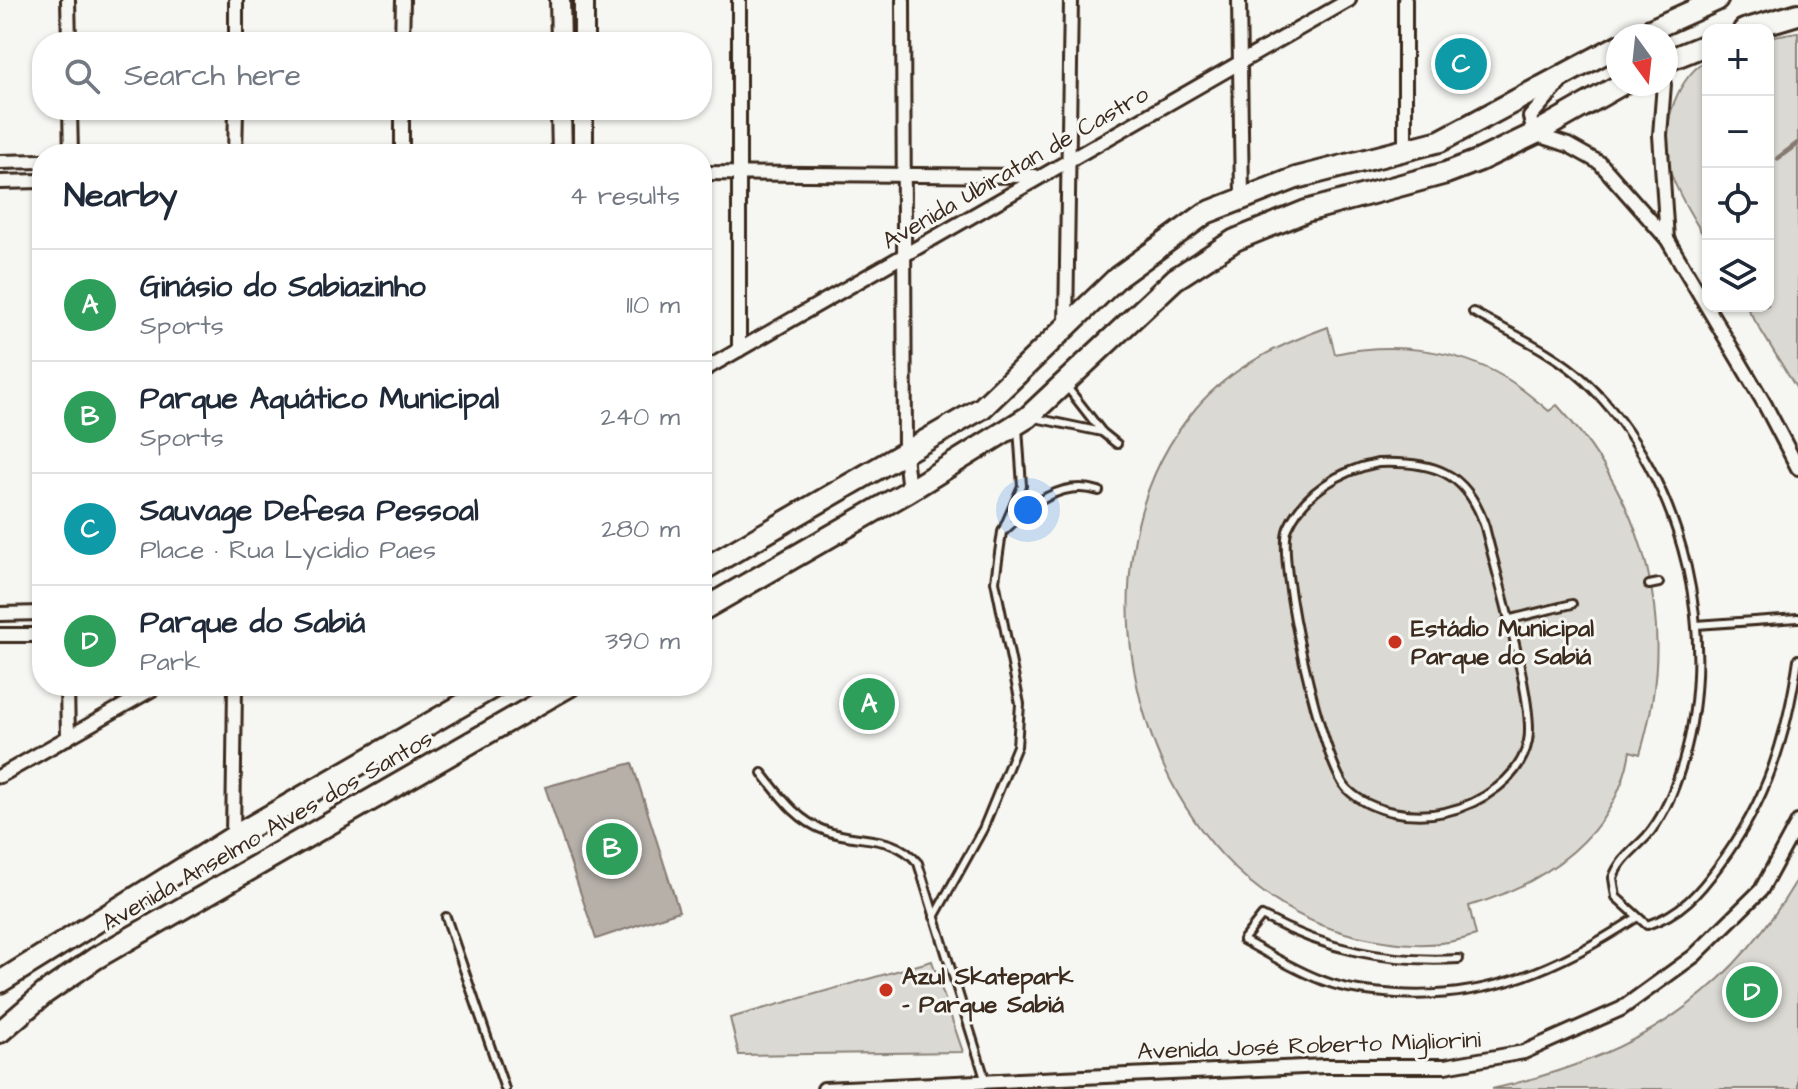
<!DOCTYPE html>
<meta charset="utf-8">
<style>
body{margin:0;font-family:"Architects Daughter",sans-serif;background:#f6f6f7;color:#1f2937}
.controls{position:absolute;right:24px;top:24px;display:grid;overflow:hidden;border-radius:16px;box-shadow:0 2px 6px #0004}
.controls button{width:72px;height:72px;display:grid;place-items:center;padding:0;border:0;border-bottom:2px solid #e0e1e3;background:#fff;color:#1f2937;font:40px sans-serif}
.compass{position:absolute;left:1606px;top:24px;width:72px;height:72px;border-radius:50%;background:#fff;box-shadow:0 2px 6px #0004;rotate:165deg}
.you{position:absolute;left:1028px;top:510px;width:28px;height:28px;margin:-20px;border:6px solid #fff;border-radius:50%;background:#1a73e8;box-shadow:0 0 0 12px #1a73e833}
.badge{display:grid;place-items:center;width:52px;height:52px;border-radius:50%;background:#b45309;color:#fff;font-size:26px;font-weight:700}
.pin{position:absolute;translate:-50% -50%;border:4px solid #fff;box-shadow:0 2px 8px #0006}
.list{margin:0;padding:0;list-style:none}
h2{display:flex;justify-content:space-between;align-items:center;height:104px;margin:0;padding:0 32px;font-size:34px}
h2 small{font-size:26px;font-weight:400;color:#747a83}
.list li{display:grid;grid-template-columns:52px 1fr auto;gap:24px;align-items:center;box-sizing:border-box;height:112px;padding:0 32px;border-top:2px solid #e0e1e3}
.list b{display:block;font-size:30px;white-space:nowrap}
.list p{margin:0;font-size:26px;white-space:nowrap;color:#747a83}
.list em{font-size:26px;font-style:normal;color:#747a83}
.icon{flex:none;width:44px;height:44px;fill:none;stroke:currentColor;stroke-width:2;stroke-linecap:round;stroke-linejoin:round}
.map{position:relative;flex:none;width:1798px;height:1089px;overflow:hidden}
.search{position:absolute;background:#fff;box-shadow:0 2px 6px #0004;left:32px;top:32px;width:680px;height:88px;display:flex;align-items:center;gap:20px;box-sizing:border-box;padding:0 28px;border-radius:32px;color:#747a83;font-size:30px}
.panel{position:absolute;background:#fff;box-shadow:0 2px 6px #0004;left:32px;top:144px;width:680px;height:552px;border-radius:32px}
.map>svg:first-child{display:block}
</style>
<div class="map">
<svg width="1798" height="1089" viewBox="0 0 1798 1089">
<rect width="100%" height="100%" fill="#f6f6f2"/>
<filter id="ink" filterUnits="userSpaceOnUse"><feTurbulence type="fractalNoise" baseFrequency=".0125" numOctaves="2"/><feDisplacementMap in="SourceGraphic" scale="16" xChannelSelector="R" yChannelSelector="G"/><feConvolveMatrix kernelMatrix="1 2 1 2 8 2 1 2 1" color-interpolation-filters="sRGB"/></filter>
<g filter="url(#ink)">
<g fill="#dad9d3" stroke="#8a8278" stroke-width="2">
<path d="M 1798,32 L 1798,391 L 1746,306 L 1768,306 L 1768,37 Z"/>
<path d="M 1708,59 L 1708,243 C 1695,221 1670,183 1667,158 C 1663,121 1677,78 1708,59 Z"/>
<path d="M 1328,327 L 1335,354 C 1390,342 1455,348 1504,377 C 1520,386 1535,400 1549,411 L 1557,405 C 1648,504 1679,626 1640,754 L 1630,751 C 1617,835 1544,884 1469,906 L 1476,935 C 1436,949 1398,945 1357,936 C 1144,886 1057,571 1196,408 C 1231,367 1279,345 1328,327 Z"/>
<path d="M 1798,878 L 1798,1089 L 1492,1089 C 1630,1058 1725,1002 1798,878 Z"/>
<path d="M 932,961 L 963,1052 L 739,1055 L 730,1018 Z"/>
</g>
<path fill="#b6b0a9" stroke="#857a71" stroke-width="2" d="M 632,763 L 679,911 L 596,939 L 545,787 Z"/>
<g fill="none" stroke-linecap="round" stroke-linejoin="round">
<path stroke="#857a71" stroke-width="5" d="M 1778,158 L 1798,143"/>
<defs>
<g id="service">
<path d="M 1473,312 C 1510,333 1555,352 1586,382 C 1686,479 1724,646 1678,777 C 1671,798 1661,819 1647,836 C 1635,849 1618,861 1613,878 L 1616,897 L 1647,925 C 1681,914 1699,893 1720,864 C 1767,801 1787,736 1798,659"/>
<path d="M 1067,387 L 1102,432 L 1117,444"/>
<path d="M 1035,418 L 1102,432"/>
<path d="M 1378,463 C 1433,461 1467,471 1485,527 C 1495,569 1536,706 1528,741 C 1521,778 1481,804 1445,812 C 1414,819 1372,813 1348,790 C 1323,768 1275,558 1288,528 C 1304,492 1341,470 1378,463 Z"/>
<path d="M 1005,530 C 1032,505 1060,479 1099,491"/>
<path d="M 1649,585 L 1659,583"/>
<path d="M 1507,620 L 1572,604"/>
<path d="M 1696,625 L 1798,618"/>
<path d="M 762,773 C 780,796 797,821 826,831 C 859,843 893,833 918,863 L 986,1082"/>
<path d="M 446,917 L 505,1089"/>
<path d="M 934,917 L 983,829 L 1017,746 L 1020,704 L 995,581 L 1002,532 L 1022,486 L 1018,428"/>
<path d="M 1459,959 C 1386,963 1326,950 1262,916 L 1243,940 C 1269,954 1296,971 1324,981 C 1347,990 1372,992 1397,994 C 1488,1000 1561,967 1636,918"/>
</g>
<g id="minor">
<path d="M 68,0 L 69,42"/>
<path d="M 903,0 L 905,455 L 909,491"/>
<path d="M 1239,0 L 1242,196"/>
<path d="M 1405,0 L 1405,152"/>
<path d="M 236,42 L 236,0"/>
<path d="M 402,42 L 403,0"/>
<path d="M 1559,84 L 1530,117 L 1534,134 L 1568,145 L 1600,163 L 1667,239 L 1764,403 L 1798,468"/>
<path d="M 1664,84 L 1660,135 L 1667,239"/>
<path d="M 70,110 L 71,154"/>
<path d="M 235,154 L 236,110"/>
<path d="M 402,154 L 402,110"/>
<path d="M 0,162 L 42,161"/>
<path d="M 702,173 L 1035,176"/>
<path d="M 0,182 L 42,181"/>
<path d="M 1066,327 L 1071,0"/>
<path d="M 739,350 L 739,0"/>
<path d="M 702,371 L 1349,0"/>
<path d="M 0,614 L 42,613"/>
<path d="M 0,635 L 42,635"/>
<path d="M 67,686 L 68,738"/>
<path d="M 0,776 L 158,686"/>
<path d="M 233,837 L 235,686"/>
<path d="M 824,1089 L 1324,1066 L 1445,1066 L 1524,1052 L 1621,1009 L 1694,956 L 1761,890 L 1798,822"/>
</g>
<g id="secondary">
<path d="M 560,0 L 561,42"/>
<path d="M 584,42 L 584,0"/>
<path d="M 561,110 L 562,154"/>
<path d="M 583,154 L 583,110"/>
</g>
<g id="primary">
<path d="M 1744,30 L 1798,14"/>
<path d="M 1637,36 L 1717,0"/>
<path d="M 1666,61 L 1708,44"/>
<path d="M 702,570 L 982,408 L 1118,277 L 1206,213 L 1296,178 L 1440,141 L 1618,46"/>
<path d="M 702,610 L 909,491 L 1028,417 L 1175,279 L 1235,240 L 1306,211 L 1446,173 L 1480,160 L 1534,134 L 1622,84"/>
<path d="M 0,982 L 233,837 L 495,686"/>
<path d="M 0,1032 L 45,993 L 96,958 L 569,686"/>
</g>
</defs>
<use href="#service" stroke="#3b2a1e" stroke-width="12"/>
<use href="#minor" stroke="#3b2a1e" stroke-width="18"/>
<use href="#secondary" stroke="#3b2a1e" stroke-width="24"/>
<use href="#primary" stroke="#3b2a1e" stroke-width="26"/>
<use href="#service" stroke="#f6f6f2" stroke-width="6"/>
<use href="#minor" stroke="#f6f6f2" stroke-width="12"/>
<use href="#secondary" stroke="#f6f6f2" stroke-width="18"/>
<use href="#primary" stroke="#f6f6f2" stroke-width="20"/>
</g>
</g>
<g fill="#c8321e" stroke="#f6f6f2" stroke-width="3">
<circle cx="1395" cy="642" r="8"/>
<circle cx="886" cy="990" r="8"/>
</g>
<g text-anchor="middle" stroke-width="6" stroke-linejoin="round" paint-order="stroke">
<g font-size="24" fill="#3b2a1e" stroke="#f6f6f2">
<text transform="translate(1015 167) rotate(-30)" y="8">Avenida Ubiratan de Castro</text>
<text transform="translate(267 830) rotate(-30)" y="8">Avenida Anselmo Alves dos Santos</text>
<text transform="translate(1309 1045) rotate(-2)" y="8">Avenida José Roberto Migliorini</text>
</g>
<g font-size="24" font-weight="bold" fill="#3b2a1e" stroke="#f6f6f2" text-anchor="start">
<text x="1411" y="636">Estádio Municipal<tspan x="1411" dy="28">Parque do Sabiá</tspan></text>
<text x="902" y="984">Azul Skatepark<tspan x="902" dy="28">- Parque Sabiá</tspan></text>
</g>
</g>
</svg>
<div class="controls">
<button>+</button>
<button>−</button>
<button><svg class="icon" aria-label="locate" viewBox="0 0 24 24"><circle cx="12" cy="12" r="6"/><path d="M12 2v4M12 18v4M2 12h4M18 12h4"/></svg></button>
<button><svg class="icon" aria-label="layers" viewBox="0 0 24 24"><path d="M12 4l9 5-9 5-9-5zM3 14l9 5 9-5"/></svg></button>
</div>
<svg class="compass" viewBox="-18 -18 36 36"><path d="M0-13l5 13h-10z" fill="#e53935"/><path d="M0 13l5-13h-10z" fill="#747a83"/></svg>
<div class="you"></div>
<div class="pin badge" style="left:869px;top:704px;background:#2e9e5b">A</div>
<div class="pin badge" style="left:612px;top:849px;background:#2e9e5b">B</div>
<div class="pin badge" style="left:1461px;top:64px;background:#0f9aa8">C</div>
<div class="pin badge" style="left:1752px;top:992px;background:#2e9e5b">D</div>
<div class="search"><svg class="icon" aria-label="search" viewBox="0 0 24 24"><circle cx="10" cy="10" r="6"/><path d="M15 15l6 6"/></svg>Search here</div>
<section class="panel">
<h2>Nearby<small>4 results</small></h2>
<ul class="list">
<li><span class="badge" style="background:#2e9e5b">A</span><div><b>Ginásio do Sabiazinho</b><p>Sports</p></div><em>110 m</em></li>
<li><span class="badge" style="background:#2e9e5b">B</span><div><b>Parque Aquático Municipal</b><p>Sports</p></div><em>240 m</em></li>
<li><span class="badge" style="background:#0f9aa8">C</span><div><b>Sauvage Defesa Pessoal</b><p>Place · Rua Lycidio Paes</p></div><em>280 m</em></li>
<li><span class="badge" style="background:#2e9e5b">D</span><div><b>Parque do Sabiá</b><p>Park</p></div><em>390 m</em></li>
</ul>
</section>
</div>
